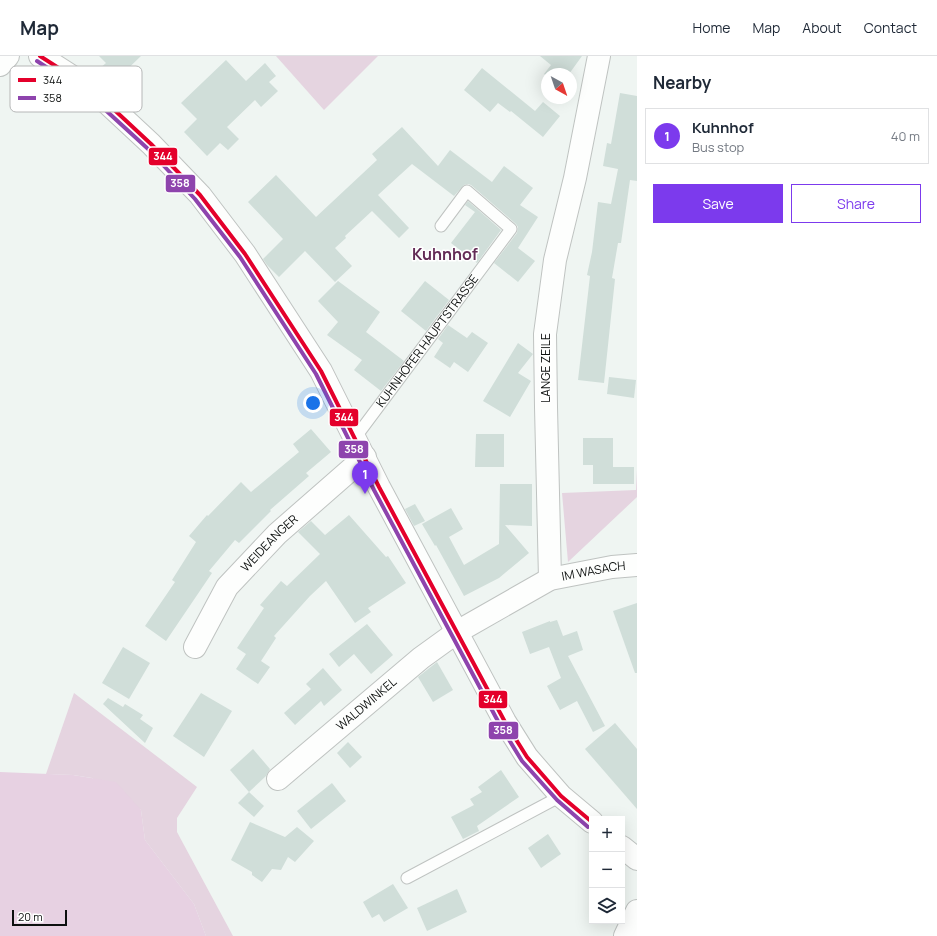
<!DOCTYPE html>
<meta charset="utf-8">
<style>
body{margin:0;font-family:Manrope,sans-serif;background:#f2f2f3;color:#1f2937}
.controls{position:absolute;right:12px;bottom:12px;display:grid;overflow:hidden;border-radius:0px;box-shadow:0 4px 16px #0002}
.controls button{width:36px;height:36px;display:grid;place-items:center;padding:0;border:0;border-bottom:1px solid #e0e1e3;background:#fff;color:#1f2937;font:20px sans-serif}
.compass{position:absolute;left:541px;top:12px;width:36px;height:36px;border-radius:50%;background:#fff;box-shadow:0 4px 16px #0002;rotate:140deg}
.scale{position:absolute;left:12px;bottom:10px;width:55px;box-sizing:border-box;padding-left:4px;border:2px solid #0d100f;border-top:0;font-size:11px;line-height:14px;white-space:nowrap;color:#0d100f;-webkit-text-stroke:3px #fff;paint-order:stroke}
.you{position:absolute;left:313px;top:347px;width:14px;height:14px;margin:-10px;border:3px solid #fff;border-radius:50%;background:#1a73e8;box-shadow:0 0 0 6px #1a73e833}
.badge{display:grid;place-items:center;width:26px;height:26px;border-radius:50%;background:#7c3aed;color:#fff;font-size:13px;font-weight:700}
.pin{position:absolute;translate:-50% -33px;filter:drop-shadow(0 1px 2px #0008)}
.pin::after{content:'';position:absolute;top:21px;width:14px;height:12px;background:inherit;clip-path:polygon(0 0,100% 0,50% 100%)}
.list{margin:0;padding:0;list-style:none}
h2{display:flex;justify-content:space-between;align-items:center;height:52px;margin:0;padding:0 16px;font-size:17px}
h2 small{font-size:13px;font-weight:400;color:#747a83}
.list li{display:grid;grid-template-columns:26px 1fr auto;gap:12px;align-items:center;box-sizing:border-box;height:56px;margin:0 8px 8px;padding:0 8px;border:1px solid #e0e1e3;border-radius:0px}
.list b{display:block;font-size:15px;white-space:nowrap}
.list p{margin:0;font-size:13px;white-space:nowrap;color:#747a83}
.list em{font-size:13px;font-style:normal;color:#747a83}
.actions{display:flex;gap:8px;padding:12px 16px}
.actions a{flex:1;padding:9px 0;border:1px solid #7c3aed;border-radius:0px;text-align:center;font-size:14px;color:#7c3aed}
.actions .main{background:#7c3aed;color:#fff}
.icon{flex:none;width:22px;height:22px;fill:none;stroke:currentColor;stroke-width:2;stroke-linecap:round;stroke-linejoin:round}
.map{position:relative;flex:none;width:637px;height:880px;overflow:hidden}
header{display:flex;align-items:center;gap:24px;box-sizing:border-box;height:56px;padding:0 20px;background:#fff;border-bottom:1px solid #e0e1e3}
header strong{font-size:19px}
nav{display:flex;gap:22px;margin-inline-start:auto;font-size:14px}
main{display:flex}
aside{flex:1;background:#fff}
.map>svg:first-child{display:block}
</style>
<header>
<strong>Map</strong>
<nav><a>Home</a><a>Map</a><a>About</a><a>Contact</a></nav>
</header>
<main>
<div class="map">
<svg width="637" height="880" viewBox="0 0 637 880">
<rect width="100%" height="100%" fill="#eff5f2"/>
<g fill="#e5d4e0">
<path d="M 276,0 L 378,0 L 324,54 Z"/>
<path d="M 637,414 L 637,441 L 568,506 L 562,437 L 636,434 Z"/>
<path d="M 74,637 L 197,731 L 177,762 L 177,776 L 233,880 L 206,880 L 194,848 L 145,784 L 141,754 L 92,722 L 73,719 L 46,718 Z"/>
</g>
<path fill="#e7d1e2" d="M 0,716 L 73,719 L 116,726 L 141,754 L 145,784 L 194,848 L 206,880 L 0,880 Z"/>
<g fill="#d0ded9">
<path d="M 99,0 L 141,0 L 113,27 L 99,13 L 106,7 Z"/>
<path d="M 540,0 L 582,0 L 569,18 L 547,18 L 547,20 L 544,18 L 551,9 Z"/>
<path d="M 226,4 L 246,25 L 265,7 L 276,20 L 269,26 L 278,35 L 261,51 L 255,44 L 227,71 L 239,83 L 228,94 L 220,87 L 207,100 L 184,76 L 197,63 L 181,47 Z"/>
<path d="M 482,12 L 535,55 L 543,46 L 560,60 L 543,81 L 511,55 L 510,56 L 498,47 L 490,56 L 464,34 Z"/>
<path d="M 620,37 L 637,40 L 637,125 L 630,124 L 621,187 L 618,187 L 612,222 L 615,223 L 604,327 L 578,324 L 590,220 L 587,219 L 592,196 L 598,146 L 611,148 L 618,113 L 603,110 L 607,87 L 611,88 Z"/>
<path d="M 402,71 L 438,110 L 450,94 L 492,126 L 504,110 L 533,132 L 520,149 L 538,161 L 518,192 L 535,205 L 518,226 L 494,207 L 517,177 L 518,171 L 516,168 L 471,129 L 468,128 L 464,129 L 454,140 L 412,108 L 378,139 L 409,172 L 399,182 L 372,155 L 345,180 L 346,182 L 335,192 L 352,210 L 335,226 L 305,195 L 279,221 L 267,209 L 263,203 L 283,183 L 248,146 L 276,119 L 316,161 L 377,104 L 372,98 Z"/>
<path d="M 468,145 L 501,174 L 477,207 L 451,187 L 475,156 L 465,149 Z"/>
<path d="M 338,225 L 380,256 L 366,276 L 404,305 L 381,335 L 354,314 L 362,304 L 327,279 L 338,266 L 318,245 Z"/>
<path d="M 425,225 L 449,244 L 426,275 L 401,255 Z"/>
<path d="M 448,269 L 467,282 L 472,276 L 488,287 L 468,316 L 454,306 L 450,312 L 434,301 L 443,287 L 438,283 Z"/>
<path d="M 518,287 L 533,298 L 518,317 L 531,325 L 510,361 L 483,345 Z"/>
<path d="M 609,321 L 636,324 L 634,342 L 607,338 Z"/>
<path d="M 311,373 L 331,396 L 306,417 L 309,420 L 270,454 L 271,455 L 239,487 L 235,484 L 209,515 L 212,517 L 166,585 L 145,570 L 175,526 L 172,524 L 196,486 L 189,480 L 207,459 L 208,460 L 241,426 L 251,436 L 299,396 L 293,388 Z"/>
<path d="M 476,378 L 504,378 L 504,411 L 475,411 Z"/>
<path d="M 583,382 L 613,382 L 613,411 L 634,411 L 634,428 L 593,428 L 593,409 L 583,409 Z"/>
<path d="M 500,428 L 532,428 L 532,470 L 505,469 L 529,497 L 499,522 L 464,540 L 436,489 L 435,490 L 422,468 L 451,452 L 463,473 L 449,481 L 464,509 L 499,488 Z"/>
<path d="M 415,448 L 425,465 L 414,470 L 405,453 Z"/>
<path d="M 349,459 L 386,501 L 388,500 L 406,527 L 368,552 L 371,556 L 355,567 L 326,525 L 310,540 L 274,580 L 276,582 L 261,605 L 270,611 L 258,628 L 236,613 L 246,598 L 237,592 L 264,552 L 260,549 L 281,525 L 287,530 L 320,498 L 298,476 L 311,465 L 325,479 Z"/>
<path d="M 637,547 L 637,617 L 635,617 L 613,555 Z"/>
<path d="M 557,564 L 563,580 L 577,575 L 583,594 L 568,600 L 605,670 L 593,676 L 577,645 L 560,654 L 547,630 L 561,622 L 549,591 L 530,598 L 522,576 L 550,565 L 550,566 Z"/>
<path d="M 367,568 L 393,599 L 371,618 L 354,598 L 339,611 L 329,598 Z"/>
<path d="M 123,591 L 150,607 L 129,643 L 102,627 Z"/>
<path d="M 437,606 L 453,634 L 433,646 L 418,621 Z"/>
<path d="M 323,612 L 342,634 L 324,650 L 321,645 L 295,669 L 284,657 L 311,633 L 306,628 Z"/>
<path d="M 201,637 L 232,655 L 204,701 L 173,680 Z"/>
<path d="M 108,642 L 123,651 L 125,648 L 143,659 L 140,663 L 153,672 L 145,687 L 103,648 Z"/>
<path d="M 615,667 L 637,693 L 637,753 L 585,693 Z"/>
<path d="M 348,686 L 362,701 L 350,712 L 337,697 Z"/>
<path d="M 253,693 L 270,713 L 266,720 L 249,736 L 230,714 Z"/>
<path d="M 501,714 L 519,741 L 477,770 L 479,775 L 463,783 L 451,761 L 474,749 L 470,743 L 482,736 L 478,731 Z"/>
<path d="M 332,727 L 346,745 L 311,773 L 297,755 Z"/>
<path d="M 249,736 L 264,750 L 254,761 L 238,747 Z"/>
<path d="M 250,766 L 285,781 L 297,771 L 314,785 L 295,806 L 288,801 L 281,814 L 272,813 L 262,826 L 252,819 L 252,816 L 231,804 Z"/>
<path d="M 548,778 L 561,798 L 541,812 L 528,792 Z"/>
<path d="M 393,828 L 408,852 L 384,866 L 379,858 L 372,862 L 363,846 Z"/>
<path d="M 457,833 L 467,856 L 427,875 L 417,852 Z"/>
</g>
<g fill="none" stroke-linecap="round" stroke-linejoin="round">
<defs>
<g id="service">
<path id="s1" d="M 355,382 L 511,173 L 467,135 L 441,170"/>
<path d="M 407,822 L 561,740"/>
</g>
<g id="minor">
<path d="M 0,9 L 8,0"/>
<path d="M 550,523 L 546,351 L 545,278 L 555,204 L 575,122 L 599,0"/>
<path id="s2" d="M 195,591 L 227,531 L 277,478 L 365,401"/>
<path id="s3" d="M 278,723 L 421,602 L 457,576 L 550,523 L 612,511 L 637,509"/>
<path d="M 625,880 L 637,855"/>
</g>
<g id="tertiary">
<path d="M 40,0 L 93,34 L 151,88 L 200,139 L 245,198 L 321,315 L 379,431 L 505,666 L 527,701 L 561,740 L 592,766"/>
<path d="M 622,791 L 637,803"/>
</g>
</defs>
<use href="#service" stroke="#bfc3c1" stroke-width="13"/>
<use href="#minor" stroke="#bfc3c1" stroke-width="24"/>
<use href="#tertiary" stroke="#bfc3c1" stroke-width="24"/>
<use href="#service" stroke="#fdfefd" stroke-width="11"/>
<use href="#minor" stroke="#fdfefd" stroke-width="22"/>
<use href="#tertiary" stroke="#fdfefd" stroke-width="22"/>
<defs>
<path id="bus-1" d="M 40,0 L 93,34 L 151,88 L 200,139 L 245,198 L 321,315 L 379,431 L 505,666 L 527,701 L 561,740 L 592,766"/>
<path id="bus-2" d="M 37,5 L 89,39 L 147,92 L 195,143 L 240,201 L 316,318 L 374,434 L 500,669 L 522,705 L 557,744 L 588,771"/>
</defs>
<use href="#bus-1" stroke="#fff" stroke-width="7"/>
<use href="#bus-2" stroke="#fff" stroke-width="7"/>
<use href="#bus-1" stroke="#e4002b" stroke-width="4"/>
<use href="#bus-2" stroke="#8e44ad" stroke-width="4"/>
</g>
<g text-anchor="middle" stroke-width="3" stroke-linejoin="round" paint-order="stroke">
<g font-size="12" fill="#0d100f" stroke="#fff">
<text dy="4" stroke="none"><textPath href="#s1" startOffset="121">KUHNHOFER HAUPTSTRASSE</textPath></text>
<text transform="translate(546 312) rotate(-90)" y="4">LANGE ZEILE</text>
<text dy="4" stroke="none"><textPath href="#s2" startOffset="129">WEIDEANGER</textPath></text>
<text dy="4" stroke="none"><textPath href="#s3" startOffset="383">IM WASACH</textPath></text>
<text dy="4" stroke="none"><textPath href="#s3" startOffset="116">WALDWINKEL</textPath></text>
</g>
<g font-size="16" font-weight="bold" fill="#632b56" stroke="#fff">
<text x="445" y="204">Kuhnhof</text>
</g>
</g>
<rect x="10" y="10" width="132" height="46" rx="6" fill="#fff" stroke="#b6b7b7" stroke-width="1"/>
<rect x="18" y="22" width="18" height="4" fill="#e4002b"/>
<rect x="18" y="40" width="18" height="4" fill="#8e44ad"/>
<g font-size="11" fill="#0d100f">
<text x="43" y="28">344</text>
<text x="43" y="46">358</text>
</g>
<g stroke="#fff" stroke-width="1.5">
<rect x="148" y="91" width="30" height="19" rx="4" fill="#e4002b"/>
<rect x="165" y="118" width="31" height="19" rx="4" fill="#8e44ad"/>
<rect x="329" y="352" width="30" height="19" rx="4" fill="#e4002b"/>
<rect x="338" y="384" width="31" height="19" rx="4" fill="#8e44ad"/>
<rect x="478" y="634" width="30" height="19" rx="4" fill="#e4002b"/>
<rect x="488" y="665" width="31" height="19" rx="4" fill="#8e44ad"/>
</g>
<g font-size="11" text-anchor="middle" font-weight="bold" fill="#fff">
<text x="163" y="104">344</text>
<text x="180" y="131">358</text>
<text x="344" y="365">344</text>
<text x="354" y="397">358</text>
<text x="493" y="647">344</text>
<text x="503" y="678">358</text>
</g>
</svg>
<div class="controls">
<button>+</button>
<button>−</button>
<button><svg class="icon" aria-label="layers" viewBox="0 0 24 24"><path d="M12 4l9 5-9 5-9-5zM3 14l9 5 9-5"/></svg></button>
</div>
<svg class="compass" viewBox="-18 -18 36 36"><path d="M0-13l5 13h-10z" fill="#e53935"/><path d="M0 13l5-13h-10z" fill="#747a83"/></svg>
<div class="scale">20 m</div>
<div class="you"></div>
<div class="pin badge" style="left:365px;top:438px">1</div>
</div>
<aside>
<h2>Nearby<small></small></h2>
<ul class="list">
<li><span class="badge">1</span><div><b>Kuhnhof</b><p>Bus stop</p></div><em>40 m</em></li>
</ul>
<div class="actions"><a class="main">Save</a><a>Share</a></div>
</aside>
</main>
